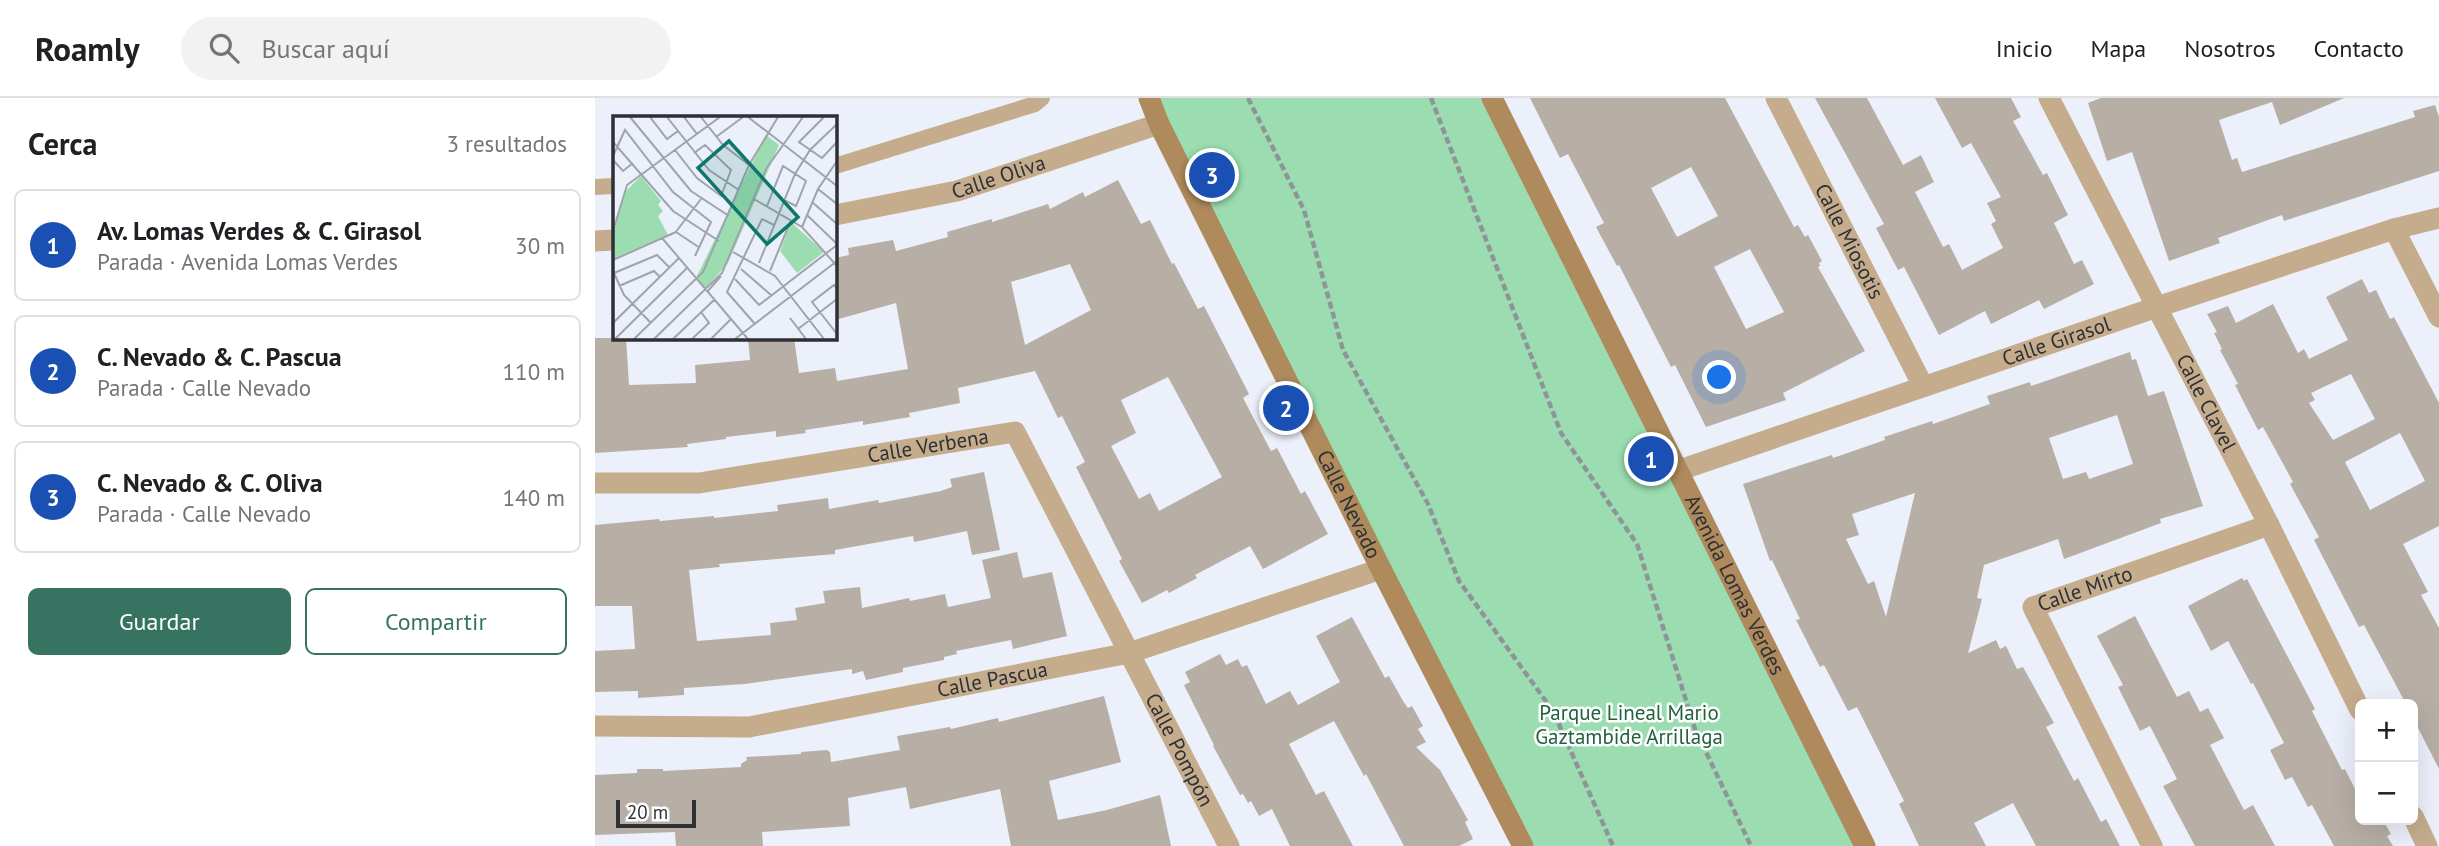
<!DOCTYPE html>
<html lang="es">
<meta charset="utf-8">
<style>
body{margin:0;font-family:"PT Sans",sans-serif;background:#f2f2f2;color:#202124}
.controls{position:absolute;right:21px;bottom:21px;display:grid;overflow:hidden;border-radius:10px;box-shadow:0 7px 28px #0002}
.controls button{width:63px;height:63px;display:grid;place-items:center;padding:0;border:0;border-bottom:2px solid #e0e0e0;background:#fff;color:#202124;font:35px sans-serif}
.scale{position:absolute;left:21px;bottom:18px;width:80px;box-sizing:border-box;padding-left:7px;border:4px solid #2e3034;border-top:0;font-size:19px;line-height:24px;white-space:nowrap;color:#2e3034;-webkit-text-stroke:5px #fcfdff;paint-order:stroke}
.you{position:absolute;left:1125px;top:280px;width:24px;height:24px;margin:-18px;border:5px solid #fff;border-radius:50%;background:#1a73e8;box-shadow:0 0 0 10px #1a73e833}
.badge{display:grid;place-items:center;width:46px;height:46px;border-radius:50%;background:#367461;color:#fff;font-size:23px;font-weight:700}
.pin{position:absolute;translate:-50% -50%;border:4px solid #fff;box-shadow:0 2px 7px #0006}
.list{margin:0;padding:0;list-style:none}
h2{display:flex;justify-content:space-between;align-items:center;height:91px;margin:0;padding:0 28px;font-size:30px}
h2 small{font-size:23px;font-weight:400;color:#757577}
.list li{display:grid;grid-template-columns:46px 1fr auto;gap:21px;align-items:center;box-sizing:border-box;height:112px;margin:0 14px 14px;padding:0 14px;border:2px solid #e0e0e0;border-radius:10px}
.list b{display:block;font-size:26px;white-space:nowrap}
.list p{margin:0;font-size:23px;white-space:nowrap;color:#757577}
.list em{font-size:23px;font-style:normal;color:#757577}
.actions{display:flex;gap:14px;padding:21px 28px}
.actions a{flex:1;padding:16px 0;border:2px solid #367461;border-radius:10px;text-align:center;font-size:24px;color:#367461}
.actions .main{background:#367461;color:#fff}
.icon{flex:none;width:38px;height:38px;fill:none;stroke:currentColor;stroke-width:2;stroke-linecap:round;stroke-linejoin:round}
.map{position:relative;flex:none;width:1844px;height:748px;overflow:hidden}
header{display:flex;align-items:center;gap:42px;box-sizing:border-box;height:98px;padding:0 35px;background:#fff;border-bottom:2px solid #e0e0e0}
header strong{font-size:33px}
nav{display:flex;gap:38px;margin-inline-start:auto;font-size:24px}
.search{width:490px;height:63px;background:#f2f2f2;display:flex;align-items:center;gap:18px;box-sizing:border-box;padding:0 24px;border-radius:38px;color:#757577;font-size:26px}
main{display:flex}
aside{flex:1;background:#fff}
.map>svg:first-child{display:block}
</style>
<header>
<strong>Roamly</strong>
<div class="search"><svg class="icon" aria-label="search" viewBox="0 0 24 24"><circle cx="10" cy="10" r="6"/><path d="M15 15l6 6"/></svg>Buscar aquí</div>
<nav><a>Inicio</a><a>Mapa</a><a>Nosotros</a><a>Contacto</a></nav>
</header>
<main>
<aside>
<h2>Cerca<small>3 resultados</small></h2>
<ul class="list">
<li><span class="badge" style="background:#1a4fb4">1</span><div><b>Av. Lomas Verdes &amp; C. Girasol</b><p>Parada · Avenida Lomas Verdes</p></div><em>30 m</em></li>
<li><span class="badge" style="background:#1a4fb4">2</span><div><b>C. Nevado &amp; C. Pascua</b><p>Parada · Calle Nevado</p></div><em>110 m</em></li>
<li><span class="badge" style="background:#1a4fb4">3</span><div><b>C. Nevado &amp; C. Oliva</b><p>Parada · Calle Nevado</p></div><em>140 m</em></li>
</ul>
<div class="actions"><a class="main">Guardar</a><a>Compartir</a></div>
</aside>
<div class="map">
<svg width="1844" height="748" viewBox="0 0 1844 748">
<rect width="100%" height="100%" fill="#ebf0fa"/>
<path fill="#9bddb0" d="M 554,0 L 897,0 L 1270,748 L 928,748 Z"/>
<g fill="#b7afa6" fill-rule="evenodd">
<path d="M 935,0 L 1130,0 L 1199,129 L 1203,127 L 1210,139 L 1213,137 L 1227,163 L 1224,165 L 1225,168 L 1223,169 L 1270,253 L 1188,295 L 1191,302 L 1111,329 L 1080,267 L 1076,269 L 1024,167 L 1022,168 L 1001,129 L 1009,125 L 973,56 L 965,60 ZM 1096,69 L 1123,118 L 1082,139 L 1056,90 ZM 1155,151 L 1189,214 L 1151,231 L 1119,169 Z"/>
<path d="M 1220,0 L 1272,0 L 1308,67 L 1326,57 L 1339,84 L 1320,94 L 1348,149 L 1354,146 L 1367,172 L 1408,150 L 1396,126 L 1401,123 L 1392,105 L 1406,99 L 1376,45 L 1367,50 L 1340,0 L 1416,0 L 1426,19 L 1418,23 L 1448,77 L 1452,75 L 1473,117 L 1459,125 L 1479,166 L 1487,162 L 1499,186 L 1449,211 L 1444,202 L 1396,226 L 1390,213 L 1344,237 L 1309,169 L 1303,172 L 1281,130 L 1289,126 Z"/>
<path d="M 1506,0 L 1749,0 L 1685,27 L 1677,4 L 1624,22 L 1637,62 L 1642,60 L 1647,74 L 1820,19 L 1818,13 L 1840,7 L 1844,19 L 1844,73 L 1689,123 L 1687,117 L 1623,140 L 1625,145 L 1574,163 L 1537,54 L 1512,63 L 1493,5 Z"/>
<path d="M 523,82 L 546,126 L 555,122 L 577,166 L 579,165 L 603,211 L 609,208 L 654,296 L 648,300 L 676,353 L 682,350 L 706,396 L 710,393 L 733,436 L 668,471 L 655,448 L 600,477 L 602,480 L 574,495 L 572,492 L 547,505 L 524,463 L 527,461 L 481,369 L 490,364 L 467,318 L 463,320 L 440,273 L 363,290 L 365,305 L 314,315 L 315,319 L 268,327 L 268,323 L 210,332 L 211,335 L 181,339 L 181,333 L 131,339 L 131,341 L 92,346 L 93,349 L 0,355 L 0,240 L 31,240 L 34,287 L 101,285 L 100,267 L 155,262 L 153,240 L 199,240 L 204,275 L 240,270 L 242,283 L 313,271 L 301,205 L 240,222 L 240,160 L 254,157 L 253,150 L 298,142 L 301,153 L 353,139 L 352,134 L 397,121 L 397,124 L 453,106 L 455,111 L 488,94 L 490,99 ZM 475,166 L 496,212 L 430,247 L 416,184 ZM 573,279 L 627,379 L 564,413 L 555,395 L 544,401 L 516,348 L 541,335 L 526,302 Z"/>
<path d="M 1767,181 L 1774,195 L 1781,192 L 1795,221 L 1799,219 L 1844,305 L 1844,428 L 1808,446 L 1833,494 L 1826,497 L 1844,530 L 1844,671 L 1818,620 L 1818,606 L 1811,606 L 1769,527 L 1764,529 L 1719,442 L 1724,439 L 1695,386 L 1698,384 L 1668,329 L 1663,332 L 1640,287 L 1643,286 L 1625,252 L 1627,251 L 1619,235 L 1622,234 L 1612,216 L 1633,208 L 1641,225 L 1678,206 L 1703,255 L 1709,251 L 1714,261 L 1753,242 L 1731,199 ZM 1756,276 L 1780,321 L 1738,342 L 1714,305 L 1720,302 L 1716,295 ZM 1805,335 L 1830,383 L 1775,412 L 1750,364 Z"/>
<path d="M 1535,254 L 1537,262 L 1541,261 L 1553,298 L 1569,293 L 1608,408 L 1565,421 L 1566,425 L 1469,461 L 1463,441 L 1389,467 L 1382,500 L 1387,501 L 1373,555 L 1401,542 L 1405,551 L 1411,548 L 1422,571 L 1428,569 L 1459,625 L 1451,629 L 1479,683 L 1483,680 L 1506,724 L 1511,721 L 1525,748 L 1441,748 L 1418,705 L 1379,725 L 1391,748 L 1324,748 L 1304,706 L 1309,703 L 1262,609 L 1253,613 L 1229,567 L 1225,569 L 1201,522 L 1205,521 L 1177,462 L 1175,463 L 1148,386 L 1237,357 L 1238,360 L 1290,342 L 1289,339 L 1337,323 L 1338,326 L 1395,306 L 1392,298 L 1435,284 L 1436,288 ZM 1522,317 L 1538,366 L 1494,381 L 1491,374 L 1468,381 L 1454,340 ZM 1320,395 L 1301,476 L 1291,519 L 1279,483 L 1273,486 L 1251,441 L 1264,437 L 1257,416 Z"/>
<path d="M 389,374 L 405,452 L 377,457 L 372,433 L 319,444 L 318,438 L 240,452 L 240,456 L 124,466 L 125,469 L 94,472 L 102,543 L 176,537 L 175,525 L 202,522 L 200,510 L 230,505 L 228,493 L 265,489 L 267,510 L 314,500 L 315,503 L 350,496 L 353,509 L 396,500 L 387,462 L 422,454 L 428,480 L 457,474 L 472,538 L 418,551 L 416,542 L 361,553 L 362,556 L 349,559 L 349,562 L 308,570 L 308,574 L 271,582 L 268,573 L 257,576 L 257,571 L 150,586 L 89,590 L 89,597 L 43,600 L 43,593 L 0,594 L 0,553 L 40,551 L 37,508 L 0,508 L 0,427 L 64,421 L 65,423 L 119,418 L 119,420 L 183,413 L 182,407 L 233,400 L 234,411 L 283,402 L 284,405 L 346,393 L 357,389 L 355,381 Z"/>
<path d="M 1647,480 L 1649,483 L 1652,481 L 1720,611 L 1717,613 L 1747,672 L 1750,671 L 1765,701 L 1765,722 L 1788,722 L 1796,736 L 1792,738 L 1798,748 L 1739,748 L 1717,707 L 1713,709 L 1697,679 L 1690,682 L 1675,652 L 1689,645 L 1658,585 L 1656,586 L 1633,543 L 1616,553 L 1593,508 Z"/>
<path d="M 1540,518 L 1582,599 L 1594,593 L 1605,614 L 1613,610 L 1629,640 L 1615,647 L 1649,712 L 1658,707 L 1680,748 L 1600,748 L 1568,688 L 1582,681 L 1555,628 L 1545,633 L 1523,589 L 1528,587 L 1502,538 Z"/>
<path d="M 757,519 L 790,580 L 794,578 L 808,603 L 813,610 L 817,608 L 828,628 L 823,631 L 831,644 L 821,649 L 845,672 L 873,722 L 870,724 L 878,741 L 864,748 L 809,748 L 771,676 L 769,678 L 739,623 L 694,646 L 721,697 L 729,693 L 758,748 L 695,748 L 677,711 L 664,718 L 656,703 L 653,705 L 648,696 L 645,697 L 618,648 L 619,647 L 589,587 L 595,584 L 590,574 L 625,556 L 631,567 L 643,561 L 647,569 L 652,567 L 671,606 L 695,593 L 703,607 L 745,584 L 721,538 Z"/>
<path d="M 509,598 L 526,664 L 454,683 L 463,722 L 512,712 L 565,697 L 576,748 L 416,748 L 405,691 L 315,711 L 311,689 L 253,700 L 255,728 L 167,734 L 168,748 L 81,748 L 80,734 L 0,737 L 0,677 L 42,675 L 42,671 L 68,671 L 68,673 L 146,669 L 146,666 L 152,662 L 151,659 L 206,656 L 206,654 L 232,652 L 235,654 L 236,664 L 305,652 L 302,638 L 355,629 L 356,631 L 403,620 L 404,624 Z"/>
</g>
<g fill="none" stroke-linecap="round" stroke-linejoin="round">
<g stroke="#8f939a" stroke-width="4.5" stroke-dasharray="7 3.5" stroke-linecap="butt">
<path d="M 653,0 L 709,112 L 748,252 L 833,406 L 864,483 L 958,613 L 1018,748"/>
<path d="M 836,0 L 966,335 L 1042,446 L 1100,631 L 1156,748"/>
</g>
<g stroke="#c4ac8d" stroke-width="16">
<path d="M 240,68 L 440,6 L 447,0"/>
<path d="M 0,89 L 19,88"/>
</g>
<g stroke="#c4ac8d" stroke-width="21">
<path id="s1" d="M 1181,0 L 1328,288"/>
<path id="s2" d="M 1454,0 L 1674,427 L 1765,612"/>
<path id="s3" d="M 240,117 L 362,93 L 564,26"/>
<path d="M 1799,131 L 1844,219"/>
<path d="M 0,143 L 19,142"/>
<path id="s4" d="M 1082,373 L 1562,209 L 1799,131 L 1844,120"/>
<path id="s5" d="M 0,385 L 104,385 L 420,334 L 634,748"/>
<path id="s6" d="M 0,628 L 154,629 L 534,555 L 786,471"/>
<path d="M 1818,718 L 1832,748"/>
<path id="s7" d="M 1557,748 L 1438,509 L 1674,427"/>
</g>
<g stroke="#ae8a5c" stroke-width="21">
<path id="s8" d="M 554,0 L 564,26 L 786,471 L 928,748"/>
<path id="s9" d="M 897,0 L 1270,748"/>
</g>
</g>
<g text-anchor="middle" stroke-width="5" stroke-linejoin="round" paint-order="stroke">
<g font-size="21" fill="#2e3034" stroke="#fcfdff">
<text dy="7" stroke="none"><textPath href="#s3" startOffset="168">Calle Oliva</textPath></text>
<text dy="7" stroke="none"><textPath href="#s1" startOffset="161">Calle Miosotis</textPath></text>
<text dy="7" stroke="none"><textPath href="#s4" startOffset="401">Calle Girasol</textPath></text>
<text dy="7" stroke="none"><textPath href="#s2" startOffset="343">Calle Clavel</textPath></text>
<text dy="7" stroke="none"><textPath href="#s5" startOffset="336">Calle Verbena</textPath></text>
<text dy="7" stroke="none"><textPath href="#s8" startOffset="453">Calle Nevado</textPath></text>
<text dy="7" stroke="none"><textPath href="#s9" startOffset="544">Avenida Lomas Verdes</textPath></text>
<text dy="7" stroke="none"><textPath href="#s7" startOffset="322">Calle Mirto</textPath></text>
<text dy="7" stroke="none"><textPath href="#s6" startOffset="402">Calle Pascua</textPath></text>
<text dy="7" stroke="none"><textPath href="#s5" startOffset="782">Calle Pompón</textPath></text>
</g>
<g font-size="21" fill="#25603c" stroke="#fcfdff">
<text x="1034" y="622">Parque Lineal Mario<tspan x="1034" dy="24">Gaztambide Arrillaga</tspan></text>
</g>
</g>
<g transform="translate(18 18)">
<rect width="224" height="224" fill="#ebf0fa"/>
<path d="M 153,19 L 166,29 L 115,147 L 92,173 L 83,162 ZM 28,60 L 48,85 L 45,89 L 50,95 L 45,100 L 55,119 L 0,143 L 0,119 L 12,76 ZM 178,106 L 211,136 L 184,157 L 167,135 Z" fill="#9bddb0"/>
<path fill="none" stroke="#9fa3ab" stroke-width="2" d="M 17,1 L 78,75 L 116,100M 37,1 L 54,23 L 65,15M 54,1 L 96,54 L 126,74M 71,1 L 84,18M 88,1 L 110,29 L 136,49M 135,1 L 224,70M 211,1 L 186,26 L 209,42 L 224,26M 103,21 L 130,1M 0,26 L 60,95 L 106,125M 62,34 L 84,62 L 108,80 L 118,54 L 92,29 L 81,37M 0,40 L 12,14 L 60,76 L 98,106 L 82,140M 0,44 L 10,55 L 20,47M 205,73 L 224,88M 141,83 L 189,111 L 224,150M 199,86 L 224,108M 154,90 L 170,50 L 193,65 L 183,90 L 171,84M 194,99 L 224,128M 189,111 L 205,73 L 224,45M 0,115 L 14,69 L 107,1M 63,116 L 87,132M 62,117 L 88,83M 49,122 L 135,223M 120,136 L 162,160 L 211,223M 0,144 L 63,116M 146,147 L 182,58 L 197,34 L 224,8M 128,153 L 158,179M 0,155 L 11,179 L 38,207M 157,155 L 178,104M 1,157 L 44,139 L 56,151M 122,163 L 146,189 L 224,129M 6,170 L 41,155 L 47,161M 224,173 L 221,169 L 199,186 L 224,218M 94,176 L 108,160M 177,202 L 193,223M 0,207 L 66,142M 142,208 L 114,176 L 149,103 L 161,109M 185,213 L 224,183M 2,223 L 74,152M 21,223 L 90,156 L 136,49 L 165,1M 41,223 L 109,157 L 153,53 L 190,1M 60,223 L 101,184M 79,223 L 96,207 L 88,196M 98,223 L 118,203M 122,223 L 224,145"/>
<path fill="#0f766e" fill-opacity="0.15" stroke="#0f766e" stroke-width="3.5" d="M 116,25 L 185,101 L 154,128 L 85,52 Z"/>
<rect width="224" height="224" fill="none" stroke="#2e3034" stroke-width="3.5"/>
</g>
</svg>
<div class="controls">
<button>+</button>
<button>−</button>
</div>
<div class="scale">20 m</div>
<div class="you"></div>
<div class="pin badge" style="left:1056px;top:361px;background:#1a4fb4">1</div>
<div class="pin badge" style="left:691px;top:310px;background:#1a4fb4">2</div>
<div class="pin badge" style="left:617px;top:77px;background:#1a4fb4">3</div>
</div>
</main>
